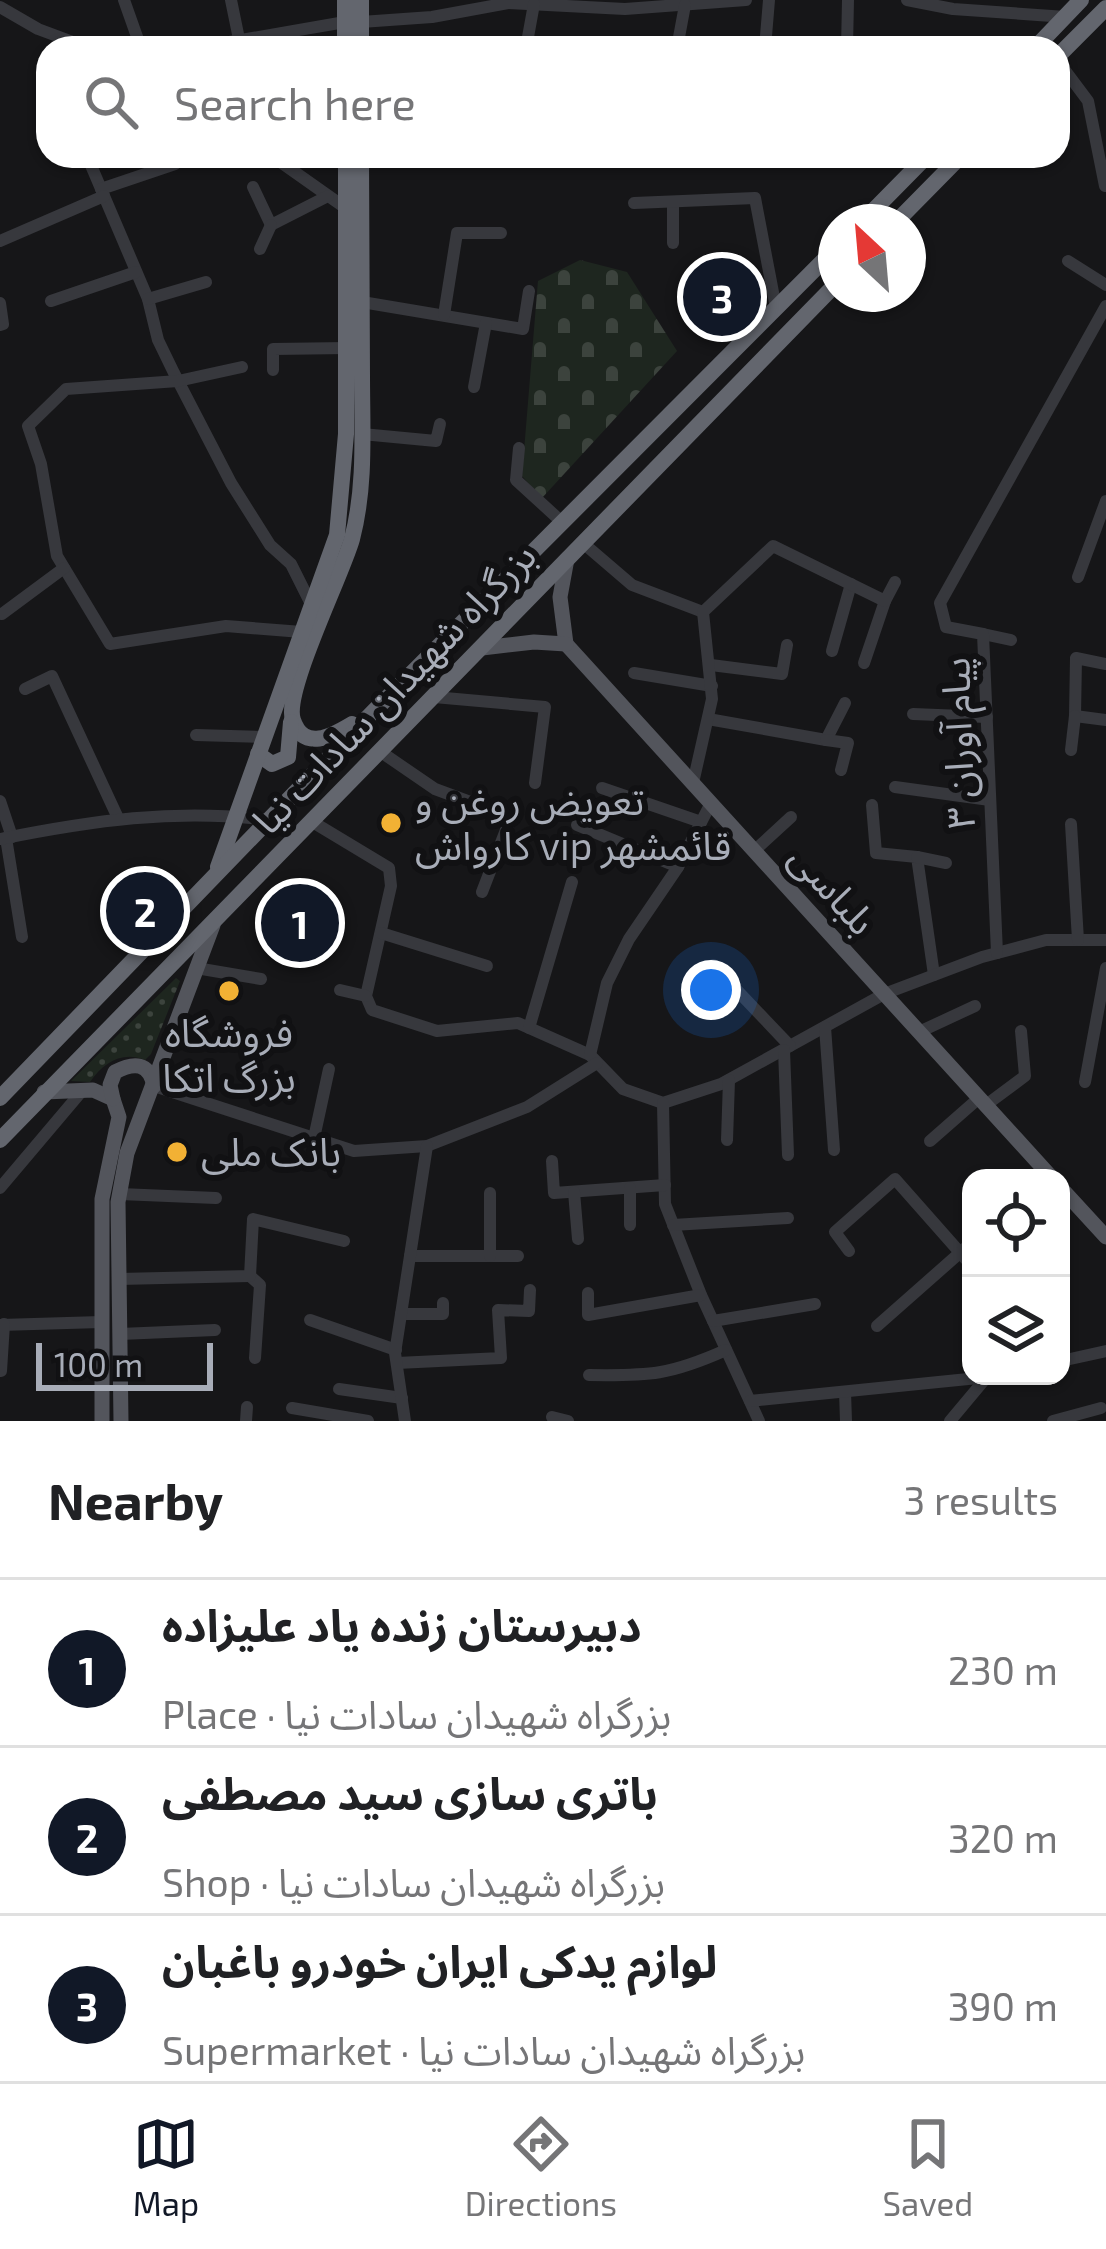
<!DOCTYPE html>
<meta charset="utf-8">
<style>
body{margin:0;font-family:"Exo 2","Noto Sans Arabic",sans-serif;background:#f6f6f6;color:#202124}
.controls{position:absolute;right:36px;bottom:36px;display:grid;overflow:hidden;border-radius:24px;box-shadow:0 3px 9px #0004}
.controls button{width:108px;height:108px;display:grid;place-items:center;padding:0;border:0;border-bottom:3px solid #e0e0e0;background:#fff;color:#202124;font:60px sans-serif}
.compass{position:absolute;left:818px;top:204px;width:108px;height:108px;border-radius:50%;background:#fff;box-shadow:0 3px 9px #0004;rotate:334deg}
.scale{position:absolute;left:36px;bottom:30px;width:177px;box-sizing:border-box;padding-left:12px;border:6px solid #a8adb8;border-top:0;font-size:33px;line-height:42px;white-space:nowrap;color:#a8adb8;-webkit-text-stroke:9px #111113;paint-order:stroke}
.you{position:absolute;left:711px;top:990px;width:42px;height:42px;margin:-30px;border:9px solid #fff;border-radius:50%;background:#1a73e8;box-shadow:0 0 0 18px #1a73e833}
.badge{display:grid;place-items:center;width:78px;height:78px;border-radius:50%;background:#111827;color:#fff;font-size:39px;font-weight:700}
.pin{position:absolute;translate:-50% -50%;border:6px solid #fff;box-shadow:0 3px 12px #0006}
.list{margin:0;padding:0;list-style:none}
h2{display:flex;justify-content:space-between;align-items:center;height:156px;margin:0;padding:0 48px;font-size:51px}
h2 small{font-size:39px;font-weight:400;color:#757577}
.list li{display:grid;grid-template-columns:78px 1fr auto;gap:36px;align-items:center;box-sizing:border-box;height:168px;padding:0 48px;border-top:3px solid #e0e0e0}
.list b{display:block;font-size:45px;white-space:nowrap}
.list p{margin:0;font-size:39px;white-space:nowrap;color:#757577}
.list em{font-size:39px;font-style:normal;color:#757577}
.icon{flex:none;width:66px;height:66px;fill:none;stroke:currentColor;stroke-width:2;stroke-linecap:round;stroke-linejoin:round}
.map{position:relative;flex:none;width:1106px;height:1421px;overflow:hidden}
.search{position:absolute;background:#fff;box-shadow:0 3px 9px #0004;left:36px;right:36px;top:36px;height:132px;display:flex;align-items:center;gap:30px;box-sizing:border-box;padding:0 42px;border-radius:36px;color:#757577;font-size:45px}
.sheet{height:660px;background:#fff}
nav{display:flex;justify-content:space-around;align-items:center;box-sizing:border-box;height:168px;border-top:3px solid #e0e0e0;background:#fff;font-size:33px;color:#757577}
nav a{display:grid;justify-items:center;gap:6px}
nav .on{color:#111827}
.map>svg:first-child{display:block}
</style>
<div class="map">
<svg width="1106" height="1421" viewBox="0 0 1106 1421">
<defs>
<pattern id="grass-dots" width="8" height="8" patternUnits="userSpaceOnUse" patternTransform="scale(3)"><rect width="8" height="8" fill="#1e261f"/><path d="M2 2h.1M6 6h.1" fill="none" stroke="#3c433d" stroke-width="1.8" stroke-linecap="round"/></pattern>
<pattern id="cemetery-stones" width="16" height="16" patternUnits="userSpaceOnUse" patternTransform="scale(3)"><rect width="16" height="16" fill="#1e261f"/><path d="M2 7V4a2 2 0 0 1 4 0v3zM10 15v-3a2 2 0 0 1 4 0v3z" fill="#3c433d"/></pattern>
</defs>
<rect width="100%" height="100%" fill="#161618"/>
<path fill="url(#grass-dots)" d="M 176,978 L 180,981 L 151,1054 L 145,1060 C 122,1051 104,1062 90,1082 L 71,1081 Z"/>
<path fill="url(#cemetery-stones)" d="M 580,260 L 627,272 L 677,351 L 542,498 L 522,476 L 538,281 Z"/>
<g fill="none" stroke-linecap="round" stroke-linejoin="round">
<g stroke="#37383d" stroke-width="12">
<path d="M 124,0 L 141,48"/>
<path d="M 231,0 L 239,39"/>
<path d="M 907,0 L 953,9 L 1066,17"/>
<path d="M 0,7 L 38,29 L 89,48"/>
<path d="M 361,22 L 432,17 L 508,3 L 625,9 L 746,0"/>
<path d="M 195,48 L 345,22"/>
<path d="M 526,48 L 534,4"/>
<path d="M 677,48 L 685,5"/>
<path d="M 765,48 L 769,0"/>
<path d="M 847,48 L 848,0"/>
<path d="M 1058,61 L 1088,101 L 1105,186"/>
<path d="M 87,156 L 148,299 L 158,340 L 174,373 L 231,483 L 270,545 L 291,564 L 312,606"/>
<path d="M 272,156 L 347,209"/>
<path d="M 253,187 L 271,225 L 328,196"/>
<path d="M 101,189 L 175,164"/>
<path d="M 673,202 L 673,243"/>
<path d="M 634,203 L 755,198 L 776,308"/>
<path d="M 0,241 L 104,196"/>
<path d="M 260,249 L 271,225"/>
<path d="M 1068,261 L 1106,285"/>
<path d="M 148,299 L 206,282"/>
<path d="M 51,301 L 136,272"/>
<path d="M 362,302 L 523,329 L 529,291"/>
<path d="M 0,303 L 3,324 L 0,325"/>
<path d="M 444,315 L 457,233 L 501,233"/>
<path d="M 242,367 L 178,381 L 66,389 L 28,426 L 41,464 L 57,556 L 110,644 L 226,626 L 302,632"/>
<path d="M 273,370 L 273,349 L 347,348"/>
<path d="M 474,387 L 486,323"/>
<path d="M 362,434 L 436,441 L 440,424"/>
<path d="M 519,448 L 516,480 L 563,523"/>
<path d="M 583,543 L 632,585 L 703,612"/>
<path d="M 1078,577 L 1106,501"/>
<path d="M 2,614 L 64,568"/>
<path d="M 983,634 L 1011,640"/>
<path d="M 832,651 L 851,584"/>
<path d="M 864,663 L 885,601"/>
<path d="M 1106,664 L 1076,658 L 1075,716 L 1106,720"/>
<path d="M 711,665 L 782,674 L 787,645"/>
<path d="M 634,673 L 712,686"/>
<path d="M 25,689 L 52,676 L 118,818"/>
<path d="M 434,697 L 545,707 L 535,783"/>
<path d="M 913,714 L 987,717"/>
<path d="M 708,719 L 826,740 L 845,703"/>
<path d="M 196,735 L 263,737"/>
<path d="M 826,740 L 848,743 L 841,770"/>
<path d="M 1071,750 L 1075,716"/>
<path d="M 381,752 L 435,789 L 511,817 L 482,892"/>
<path d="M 693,783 L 712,699 L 703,612 L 773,546 L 885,601 L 895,582"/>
<path d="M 895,787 L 990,800"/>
<path d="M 602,788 L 701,822"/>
<path d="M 0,801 L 12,837"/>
<path d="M 872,805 L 876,853 L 917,857 L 934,975"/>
<path d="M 311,821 L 389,868 L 391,886 L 366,996 L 372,1010 L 437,1031 L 518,1023 L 590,1055 L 623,1089 L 663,1103 L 721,1084 L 884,994 L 982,957 L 1046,940 L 1106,940"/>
<path d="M 1071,824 L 1078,940"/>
<path d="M 577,825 L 678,867"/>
<path d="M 6,838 L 22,937"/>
<path d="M 0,839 C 90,821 176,808 268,820"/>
<path d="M 754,851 L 791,817"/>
<path d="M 917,857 L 946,863"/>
<path d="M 381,933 L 487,966"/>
<path d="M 997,953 L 983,634 L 946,627 L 940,603 L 1106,306"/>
<path d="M 713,965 L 790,1046"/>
<path d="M 196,968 L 261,979"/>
<path d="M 340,990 L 366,996"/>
<path d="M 825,1027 L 834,1150"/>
<path d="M 529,1028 L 572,882"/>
<path d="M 919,1032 L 975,1006"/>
<path d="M 784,1050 L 788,1155"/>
<path d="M 590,1055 L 607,983 L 629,939 L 678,867 L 711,803"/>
<path d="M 1085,1082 L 1106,968"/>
<path d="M 154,1086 L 354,1151 L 427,1146 L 527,1107 L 597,1063"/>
<path d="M 663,1103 L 665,1204 L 701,1295 L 759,1421"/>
<path d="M 986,1105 L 1025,1076 L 1021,1031"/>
<path d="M 314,1138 L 329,1069"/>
<path d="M 727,1140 L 729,1080"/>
<path d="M 930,1141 L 979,1098"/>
<path d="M 552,1161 L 554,1193 L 665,1185"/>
<path d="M 0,1188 L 82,1091"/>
<path d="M 574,1192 L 578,1239"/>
<path d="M 120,1194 L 216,1198"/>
<path d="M 630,1225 L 630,1188"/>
<path d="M 673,1225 L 788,1218"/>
<path d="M 849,1251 L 835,1232 L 895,1179 L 971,1265"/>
<path d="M 410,1256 L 518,1256"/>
<path d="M 490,1256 L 490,1193"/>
<path d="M 250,1276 L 260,1285 L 255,1358"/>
<path d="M 119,1279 L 250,1276 L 253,1219 L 344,1241"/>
<path d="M 588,1293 L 588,1315 L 701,1295"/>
<path d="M 401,1314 L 443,1314 L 443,1303"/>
<path d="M 310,1320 L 396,1350"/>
<path d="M 713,1321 L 815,1304"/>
<path d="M 0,1325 L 101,1322"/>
<path d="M 877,1326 L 971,1243"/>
<path d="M 120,1334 L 215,1330"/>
<path d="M 1061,1361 L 1106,1351"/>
<path d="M 397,1363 L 501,1358 L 498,1310 L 529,1311 L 530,1290"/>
<path d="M 1,1371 L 4,1324"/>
<path d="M 589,1375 C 650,1376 670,1375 726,1350"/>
<path d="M 339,1389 L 402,1398"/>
<path d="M 845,1392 L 846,1421"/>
<path d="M 750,1401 L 998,1376"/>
<path d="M 292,1408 L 368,1421"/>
<path d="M 552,1417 L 568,1421"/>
<path d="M 246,1421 L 247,1407"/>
<path d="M 405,1421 L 395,1353 L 427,1146"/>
<path d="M 950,1421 L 986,1378"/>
<path d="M 1053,1421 L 1101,1408"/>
</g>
<g stroke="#53555c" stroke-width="15">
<path d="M 566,644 L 1052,1178"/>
<path d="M 566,644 L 560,597 L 567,559"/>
<path d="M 482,648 L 534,642 L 566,644"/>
<path d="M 44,1092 L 93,1090 L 113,1099 L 119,1117 L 102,1199 L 102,1421"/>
<path d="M 113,1099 L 110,1085 L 115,1072 C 134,1062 149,1062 154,1086"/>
<path d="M 1061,1188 L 1106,1237"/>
<path d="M 121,1421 L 118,1202 L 127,1153 L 213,925"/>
</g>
<g stroke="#63666e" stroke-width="16">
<path d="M 345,48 L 345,0"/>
<path d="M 361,48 L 361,0"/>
<path d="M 1035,48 L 1081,0"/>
<path d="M 1058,56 L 1106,8"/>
<path d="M 862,222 L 927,156"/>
<path d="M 896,222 L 961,156"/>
<path d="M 352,724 C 332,736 304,752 293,720 C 283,692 342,575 352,539 C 366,486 362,430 362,375 C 362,302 362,229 361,156"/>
<path d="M 258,754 L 272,764 L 288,757 L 291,722"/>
<path d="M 218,867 L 337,535 L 346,434 L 346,156"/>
<path d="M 0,1098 L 374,711 L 836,248"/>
<path d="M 0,1140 L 836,284"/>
</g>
</g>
<g fill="#f2b134" stroke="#111113" stroke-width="4.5">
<circle cx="391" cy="823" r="12"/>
<circle cx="229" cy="991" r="12"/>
<circle cx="177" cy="1152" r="12"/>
</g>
<g text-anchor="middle" stroke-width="12" stroke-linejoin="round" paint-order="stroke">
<g font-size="39" fill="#a8adb8" stroke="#111113">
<text transform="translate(394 688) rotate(-46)" y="14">بزرگراه شهیدان سادات نیا</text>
<text transform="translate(958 743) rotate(-92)" y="14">پیام آوران ۳</text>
<text transform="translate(833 889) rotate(48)" y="14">بلباسی</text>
</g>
<g font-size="39" fill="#a8adb8" stroke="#111113" text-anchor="start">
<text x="415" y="815">تعویض روغن و<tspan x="415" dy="45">کارواش vip قائمشهر</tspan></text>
<text x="229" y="1047" text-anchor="middle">فروشگاه<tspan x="229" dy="45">بزرگ اتکا</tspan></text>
<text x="201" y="1166">بانک ملی</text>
</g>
</g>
</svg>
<div class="controls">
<button><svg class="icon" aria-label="locate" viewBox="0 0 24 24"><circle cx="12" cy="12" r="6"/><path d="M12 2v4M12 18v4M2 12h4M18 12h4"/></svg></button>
<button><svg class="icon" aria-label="layers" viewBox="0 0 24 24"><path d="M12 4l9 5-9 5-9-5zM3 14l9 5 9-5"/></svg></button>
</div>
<svg class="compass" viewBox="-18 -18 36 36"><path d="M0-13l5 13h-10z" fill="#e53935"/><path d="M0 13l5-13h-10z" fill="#757577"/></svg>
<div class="scale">100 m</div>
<div class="you"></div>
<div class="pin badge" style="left:300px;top:923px">1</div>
<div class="pin badge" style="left:145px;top:911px">2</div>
<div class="pin badge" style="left:722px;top:297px">3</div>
<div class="search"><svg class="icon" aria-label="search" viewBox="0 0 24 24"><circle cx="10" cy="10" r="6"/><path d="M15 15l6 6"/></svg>Search here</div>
</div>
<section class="sheet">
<h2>Nearby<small>3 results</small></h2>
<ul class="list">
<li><span class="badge">1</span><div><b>دبیرستان زنده یاد علیزاده</b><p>Place · بزرگراه شهیدان سادات نیا</p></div><em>230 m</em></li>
<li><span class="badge">2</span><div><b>باتری سازی سید مصطفی</b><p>Shop · بزرگراه شهیدان سادات نیا</p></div><em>320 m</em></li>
<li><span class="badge">3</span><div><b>لوازم یدکی ایران خودرو باغبان</b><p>Supermarket · بزرگراه شهیدان سادات نیا</p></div><em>390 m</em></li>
</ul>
</section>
<nav>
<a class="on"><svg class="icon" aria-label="map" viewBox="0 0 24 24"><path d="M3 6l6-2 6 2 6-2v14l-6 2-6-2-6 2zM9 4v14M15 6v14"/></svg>Map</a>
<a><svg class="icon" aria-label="directions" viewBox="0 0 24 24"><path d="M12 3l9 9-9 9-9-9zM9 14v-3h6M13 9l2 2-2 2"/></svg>Directions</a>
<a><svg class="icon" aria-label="saved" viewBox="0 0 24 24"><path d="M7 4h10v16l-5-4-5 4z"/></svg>Saved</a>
</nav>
